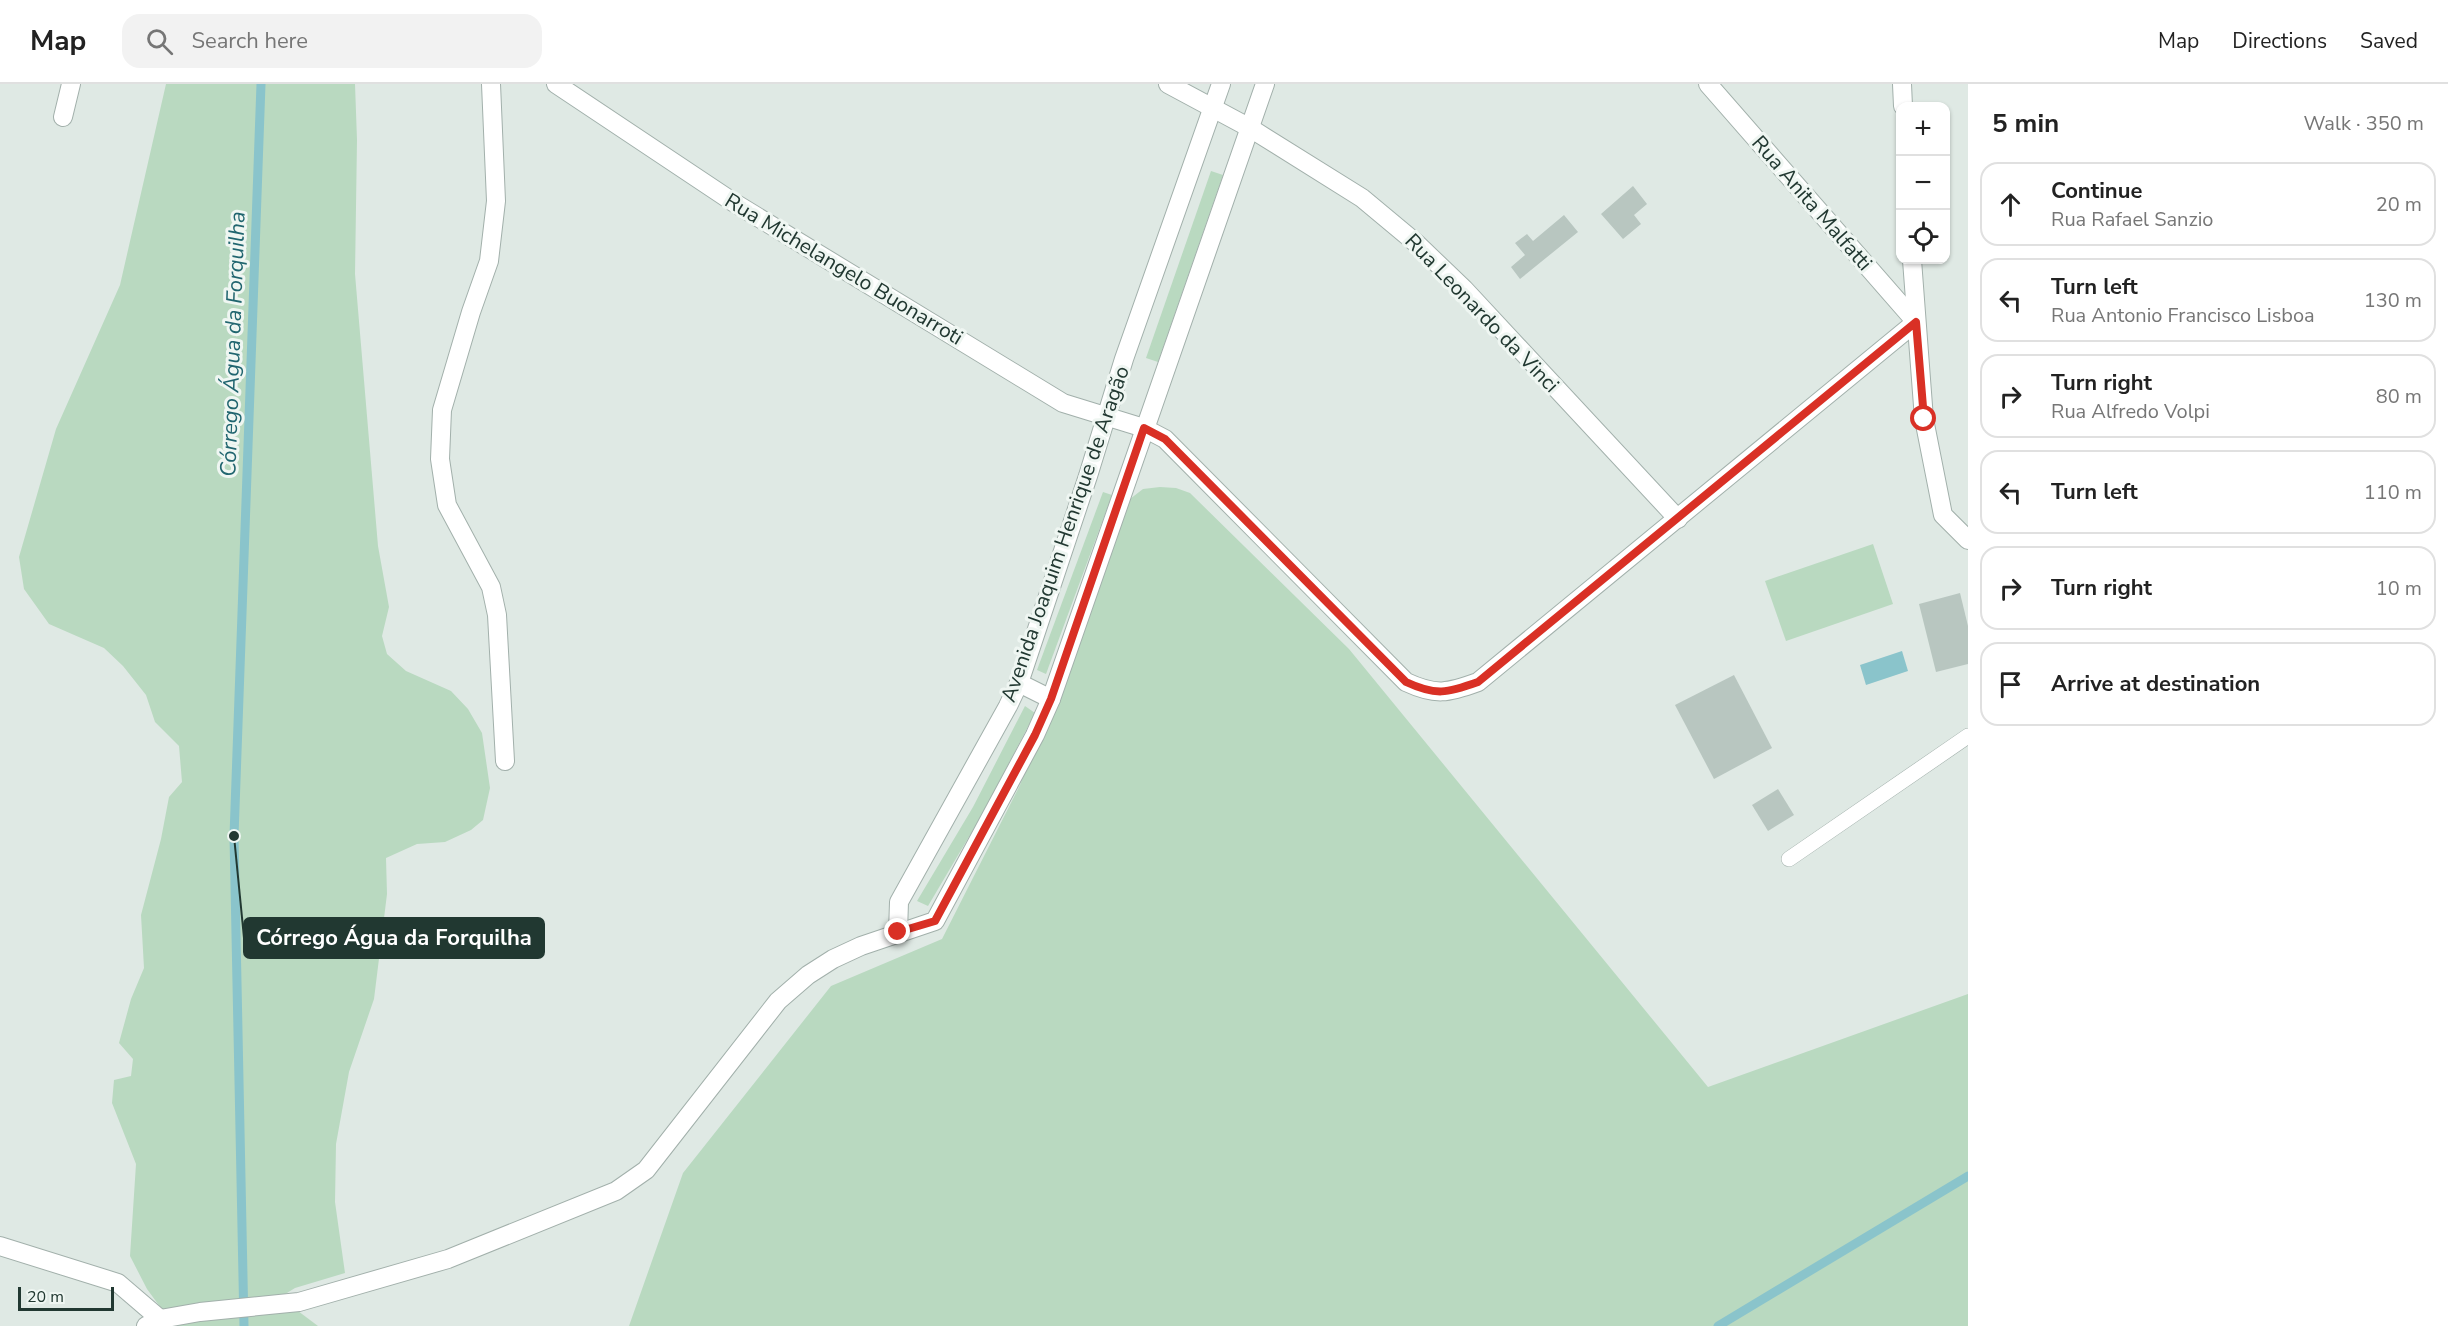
<!DOCTYPE html>
<meta charset="utf-8">
<style>
body{margin:0;font-family:"Nunito Sans",sans-serif;background:#f2f2f2;color:#222}
.controls{position:absolute;right:18px;top:18px;display:grid;overflow:hidden;border-radius:12px;box-shadow:0 2px 4px #0004}
.controls button{width:54px;height:54px;display:grid;place-items:center;padding:0;border:0;border-bottom:2px solid #e0e0e0;background:#fff;color:#222;font:30px sans-serif}
.scale{position:absolute;left:18px;bottom:15px;width:96px;box-sizing:border-box;padding-left:6px;border:3px solid #213831;border-top:0;font-size:16px;line-height:21px;white-space:nowrap;color:#213831;-webkit-text-stroke:4px #eff6f2;paint-order:stroke}
.stop{position:absolute;width:18px;height:18px;margin:-14px;border:4px solid #d93025;border-radius:50%;background:#fff}
.stop.end{background:#d93025;border-color:#fff;box-shadow:0 2px 6px #0008}
.list{margin:0;padding:0;list-style:none}
h2{display:flex;justify-content:space-between;align-items:center;height:78px;margin:0;padding:0 24px;font-size:26px}
h2 small{font-size:20px;font-weight:400;color:#767676}
.list li{display:grid;grid-template-columns:39px 1fr auto;gap:18px;align-items:center;box-sizing:border-box;height:84px;margin:0 12px 12px;padding:0 12px;border:2px solid #e0e0e0;border-radius:18px}
.list b{display:block;font-size:22px;white-space:nowrap}
.list p{margin:0;font-size:20px;white-space:nowrap;color:#767676}
.list em{font-size:20px;font-style:normal;color:#767676}
.icon{flex:none;width:33px;height:33px;fill:none;stroke:currentColor;stroke-width:2;stroke-linecap:round;stroke-linejoin:round}
.map{position:relative;flex:none;width:1968px;height:1242px;overflow:hidden}
header{display:flex;align-items:center;gap:36px;box-sizing:border-box;height:84px;padding:0 30px;background:#fff;border-bottom:2px solid #e0e0e0}
header strong{font-size:28px}
nav{display:flex;gap:33px;margin-inline-start:auto;font-size:21px}
.search{width:420px;height:54px;background:#f2f2f2;display:flex;align-items:center;gap:15px;box-sizing:border-box;padding:0 21px;border-radius:18px;color:#767676;font-size:22px}
main{display:flex}
aside{flex:1;background:#fff}
.map>svg:first-child{display:block}
</style>
<header>
<strong>Map</strong>
<div class="search"><svg class="icon" aria-label="search" viewBox="0 0 24 24"><circle cx="10" cy="10" r="6"/><path d="M15 15l6 6"/></svg>Search here</div>
<nav><a>Map</a><a>Directions</a><a>Saved</a></nav>
</header>
<main>
<div class="map">
<svg width="1968" height="1242" viewBox="0 0 1968 1242">
<rect width="100%" height="100%" fill="#dfe9e4"/>
<g fill="#b9d9c0">
<path d="M 166,0 L 355,0 L 357,56 L 355,190 L 378,462 L 389,523 L 382,552 L 387,570 L 406,587 L 451,607 L 468,625 L 482,649 L 490,704 L 483,736 L 471,746 L 445,758 L 417,760 L 386,774 L 387,810 L 374,915 L 349,988 L 336,1060 L 335,1118 L 345,1189 L 295,1204 L 274,1217 L 166,1231 L 147,1205 L 130,1172 L 136,1080 L 112,1019 L 114,996 L 131,992 L 133,975 L 119,959 L 131,915 L 144,884 L 141,831 L 161,755 L 169,713 L 182,698 L 179,662 L 155,638 L 146,611 L 123,582 L 104,564 L 49,540 L 24,505 L 19,473 L 56,345 L 120,201 Z"/>
<path d="M 1211,87 L 1223,91 L 1158,278 L 1146,274 Z"/>
<path d="M 1160,403 L 1176,404 L 1190,409 L 1349,565 L 1708,1003 L 1968,910 L 1968,1242 L 629,1242 L 683,1089 L 831,902 L 942,855 L 1020,701 L 1081,551 L 1130,415 L 1143,405 Z"/>
<path d="M 1103,408 L 1112,411 L 1046,590 L 1037,586 Z"/>
<path d="M 1873,460 L 1893,520 L 1786,557 L 1765,497 Z"/>
<path d="M 1025,622 L 1035,629 L 983,729 L 928,822 L 917,817 L 973,723 Z"/>
<path d="M 294,1224 L 318,1242 L 162,1242 Z"/>
</g>
<path fill="#8ac4cb" d="M 1902,567 L 1908,587 L 1866,601 L 1860,581 Z"/>
<g fill="none" stroke-linecap="round" stroke-linejoin="round">
<g stroke="#8ac4cb" stroke-width="9">
<path d="M 244,1242 L 234,752 L 261,0"/>
<path d="M 1718,1242 L 1968,1092"/>
</g>
</g>
<g fill="#b8c6c0">
<path d="M 1633,102 L 1647,120 L 1634,131 L 1641,140 L 1623,155 L 1601,130 Z"/>
<path d="M 1564,131 L 1578,148 L 1520,195 L 1511,183 L 1525,171 L 1515,159 L 1527,150 L 1533,157 Z"/>
<path d="M 1960,509 L 1968,542 L 1968,580 L 1936,588 L 1919,520 Z"/>
<path d="M 1734,591 L 1772,664 L 1714,695 L 1675,621 Z"/>
<path d="M 1778,705 L 1794,731 L 1768,747 L 1752,721 Z"/>
</g>
<g fill="none" stroke-linecap="round" stroke-linejoin="round">
<defs>
<path id="service" d="M 1789,775 L 1968,652"/>
<g id="minor">
<path d="M 491,0 L 496,117 L 489,177 L 471,228 L 442,326 L 440,375 L 447,421 L 491,503 L 497,531 L 505,677"/>
<path d="M 556,0 L 733,118 L 1063,319 L 1144,344 L 1165,355 L 1406,598 C 1436,612 1448,609 1478,598 L 1916,238 L 1708,0"/>
<path d="M 1168,0 L 1250,44 L 1362,114 L 1416,159 L 1464,205 L 1678,435"/>
<path d="M 1902,0 L 1903,22"/>
<path d="M 63,33 L 71,0"/>
<path d="M 1912,176 L 1924,335 L 1943,431 L 1968,456"/>
<path d="M 1019,599 L 1051,615"/>
<path d="M 898,848 L 899,818 L 1008,622 L 1019,599 L 1088,392 L 1124,275 L 1221,0"/>
<path d="M 0,1162 L 118,1199 L 160,1235"/>
<path d="M 146,1242 L 160,1235 L 200,1228 L 299,1218 L 448,1175 L 616,1107 L 646,1086 L 778,917 L 808,891 L 833,875 L 861,862 L 935,837 L 1035,651 L 1051,615 L 1265,0"/>
</g>
</defs>
<use href="#service" stroke="#a2b0ab" stroke-width="16"/>
<use href="#minor" stroke="#a2b0ab" stroke-width="20"/>
<use href="#service" stroke="#fff" stroke-width="15"/>
<use href="#minor" stroke="#fff" stroke-width="18"/>
</g>
<g fill="none" stroke-linecap="round" stroke-linejoin="round">
<path stroke="#d93025" stroke-width="8" d="M 898,848 L 935,837 L 1035,651 L 1051,615 L 1144,344 L 1165,355 L 1406,598 C 1436,612 1447,609 1478,598 L 1916,238 L 1924,335"/>
</g>
<g text-anchor="middle" stroke-width="6" stroke-linejoin="round" paint-order="stroke">
<g font-size="21" fill="#213831" stroke="#eff6f2">
<text transform="translate(1812 119) rotate(49)" y="7">Rua Anita Malfatti</text>
<text transform="translate(844 185) rotate(31)" y="7">Rua Michelangelo Buonarroti</text>
<text transform="translate(1482 229) rotate(46)" y="7">Rua Leonardo da Vinci</text>
<text transform="translate(1065 450) rotate(-71)" y="7">Avenida Joaquim Henrique de Aragão</text>
</g>
<g font-size="22" font-style="italic" fill="#20656f" stroke="#eff6f2">
<text transform="translate(232 260) rotate(-88)" y="8">Córrego Água da Forquilha</text>
</g>
</g>
<path fill="none" stroke="#213831" stroke-width="2" d="M234 752L244 854"/>
<circle fill="#213831" stroke="#eff6f2" stroke-width="2" cx="234" cy="752" r="6"/>
<rect fill="#213831" stroke="#213831" stroke-width="2" x="244" y="834" width="300" height="40" rx="6"/>
<g font-size="22" text-anchor="middle" font-weight="bold" fill="#fff">
<text x="394" y="861">Córrego Água da Forquilha</text>
</g>
</svg>
<div class="controls">
<button>+</button>
<button>−</button>
<button><svg class="icon" aria-label="locate" viewBox="0 0 24 24"><circle cx="12" cy="12" r="6"/><path d="M12 2v4M12 18v4M2 12h4M18 12h4"/></svg></button>
</div>
<div class="scale">20 m</div>
<div class="stop" style="left:1924px;top:335px"></div>
<div class="stop end" style="left:898px;top:848px"></div>
</div>
<aside>
<h2>5 min<small>Walk · 350 m</small></h2>
<ul class="list">
<li><svg class="icon" aria-label="ahead" viewBox="0 0 24 24"><path d="M12 20V5M6 11l6-6 6 6"/></svg><div><b>Continue</b><p>Rua Rafael Sanzio</p></div><em>20 m</em></li>
<li><svg class="icon" aria-label="left" viewBox="0 0 24 24"><path d="M17 20v-9H6M10 6l-5 5 5 5"/></svg><div><b>Turn left</b><p>Rua Antonio Francisco Lisboa</p></div><em>130 m</em></li>
<li><svg class="icon" aria-label="right" viewBox="0 0 24 24"><path d="M7 20v-9h11M14 6l5 5-5 5"/></svg><div><b>Turn right</b><p>Rua Alfredo Volpi</p></div><em>80 m</em></li>
<li><svg class="icon" aria-label="left" viewBox="0 0 24 24"><path d="M17 20v-9H6M10 6l-5 5 5 5"/></svg><div><b>Turn left</b></div><em>110 m</em></li>
<li><svg class="icon" aria-label="right" viewBox="0 0 24 24"><path d="M7 20v-9h11M14 6l5 5-5 5"/></svg><div><b>Turn right</b></div><em>10 m</em></li>
<li><svg class="icon" aria-label="arrive" viewBox="0 0 24 24"><path d="M6 21V4h12l-3 4 3 4H6"/></svg><div><b>Arrive at destination</b></div></li>
</ul>
</aside>
</main>
